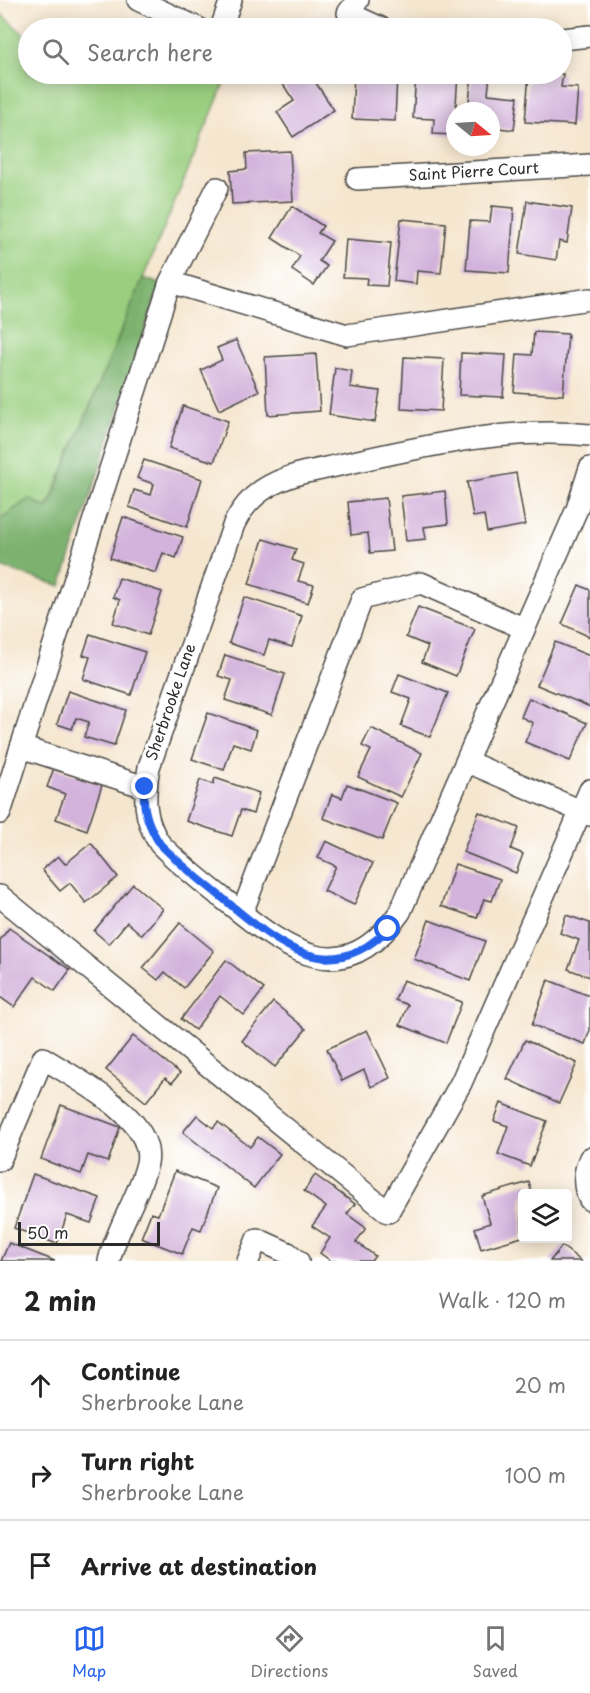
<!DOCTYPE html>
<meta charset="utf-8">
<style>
body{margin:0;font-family:"Playpen Sans",sans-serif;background:#f2f2f2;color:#222}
.controls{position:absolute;right:18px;bottom:18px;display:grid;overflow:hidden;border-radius:6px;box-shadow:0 3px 15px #0003}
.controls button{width:54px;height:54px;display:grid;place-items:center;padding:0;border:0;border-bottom:2px solid #e0e0e0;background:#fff;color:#222;font:30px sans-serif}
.compass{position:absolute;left:446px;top:102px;width:54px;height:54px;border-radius:50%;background:#fff;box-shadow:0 3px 15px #0003;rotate:108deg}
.scale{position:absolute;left:18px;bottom:15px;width:142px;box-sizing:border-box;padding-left:6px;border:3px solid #2b2b2b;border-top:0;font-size:16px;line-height:21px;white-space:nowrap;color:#2b2b2b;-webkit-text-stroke:4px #fff;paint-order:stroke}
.stop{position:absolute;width:18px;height:18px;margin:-14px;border:4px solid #2563eb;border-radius:50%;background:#fff}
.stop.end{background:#2563eb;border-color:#fff;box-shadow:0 2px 6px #0008}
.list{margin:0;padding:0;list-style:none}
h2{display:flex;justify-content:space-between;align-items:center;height:78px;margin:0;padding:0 24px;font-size:26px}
h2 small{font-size:20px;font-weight:400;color:#767676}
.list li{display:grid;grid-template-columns:39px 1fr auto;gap:18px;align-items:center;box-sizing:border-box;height:90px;padding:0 24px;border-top:2px solid #e0e0e0}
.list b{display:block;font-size:22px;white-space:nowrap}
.list p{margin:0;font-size:20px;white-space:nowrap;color:#767676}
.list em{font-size:20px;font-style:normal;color:#767676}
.icon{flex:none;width:33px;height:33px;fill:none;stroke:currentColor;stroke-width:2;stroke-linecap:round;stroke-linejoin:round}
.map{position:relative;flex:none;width:590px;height:1261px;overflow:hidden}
.search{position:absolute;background:#fff;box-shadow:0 3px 15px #0003;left:18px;right:18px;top:18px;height:66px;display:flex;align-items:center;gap:15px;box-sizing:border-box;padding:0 21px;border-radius:33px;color:#767676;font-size:22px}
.sheet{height:348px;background:#fff}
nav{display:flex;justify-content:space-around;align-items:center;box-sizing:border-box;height:84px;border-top:2px solid #e0e0e0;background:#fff;font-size:16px;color:#767676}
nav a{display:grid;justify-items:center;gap:3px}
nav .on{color:#2563eb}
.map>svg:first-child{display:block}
</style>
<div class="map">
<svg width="590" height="1261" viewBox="0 0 590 1261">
<rect width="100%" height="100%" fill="#fff"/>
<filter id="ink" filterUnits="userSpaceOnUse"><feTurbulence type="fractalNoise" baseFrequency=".0167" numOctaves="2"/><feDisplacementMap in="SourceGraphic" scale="12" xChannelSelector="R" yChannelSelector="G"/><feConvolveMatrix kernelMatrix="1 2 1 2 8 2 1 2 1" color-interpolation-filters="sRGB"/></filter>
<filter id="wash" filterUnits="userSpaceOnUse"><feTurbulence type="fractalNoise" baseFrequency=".008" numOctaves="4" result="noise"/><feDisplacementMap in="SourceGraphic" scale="24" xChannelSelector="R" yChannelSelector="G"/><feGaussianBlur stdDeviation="1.35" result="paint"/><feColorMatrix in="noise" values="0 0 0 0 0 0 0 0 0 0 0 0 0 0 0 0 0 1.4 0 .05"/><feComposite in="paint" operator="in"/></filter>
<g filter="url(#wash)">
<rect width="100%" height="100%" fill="#f5e6cf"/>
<path fill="#9acf7f" stroke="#627d55" stroke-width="1.5" d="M 0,13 L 28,38 L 28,74 L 228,74 L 47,509 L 29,499 L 0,519 Z"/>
<path fill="#7bb26e" stroke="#536e4c" stroke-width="1.5" d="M 143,278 L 160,284 L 61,586 L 0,567 L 0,519 L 29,499 L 48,508 Z"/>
<g id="blocks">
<g fill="#d3b2db">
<path d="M 284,74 L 310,74 L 334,110 L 293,137 L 277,112 L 294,101 L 278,77 Z"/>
<path d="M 354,74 L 397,74 L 395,121 L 352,119 Z"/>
<path d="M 416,74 L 458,74 L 454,135 L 433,134 L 434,119 L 413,118 Z"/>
<path d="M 472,74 L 490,74 L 488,94 L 518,97 L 514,130 L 491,127 L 491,111 L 468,111 Z"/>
<path d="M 529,74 L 563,74 L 561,87 L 578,88 L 575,125 L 525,122 Z"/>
<path d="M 290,151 L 293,201 L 232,204 L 230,171 L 247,169 L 246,153 Z"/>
<path d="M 527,201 L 572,208 L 567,243 L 559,241 L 556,260 L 519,254 Z"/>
<path d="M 292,206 L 323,226 L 318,233 L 332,241 L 319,261 L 327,266 L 314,285 L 292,270 L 300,256 L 272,238 Z"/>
<path d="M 492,206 L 514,208 L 509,273 L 466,270 L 470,221 L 490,222 Z"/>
<path d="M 401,219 L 446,223 L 441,273 L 417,271 L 416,284 L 394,281 Z"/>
<path d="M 346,239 L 391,243 L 387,286 L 366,285 L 367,278 L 343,277 Z"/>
<path d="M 534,332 L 568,334 L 563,395 L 514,392 L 517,354 L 532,355 Z"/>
<path d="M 236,340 L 259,391 L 219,410 L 201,370 L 222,360 L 217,348 Z"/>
<path d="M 461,353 L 506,355 L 503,397 L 459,395 Z"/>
<path d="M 316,354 L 320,411 L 268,415 L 265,357 Z"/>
<path d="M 404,357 L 444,359 L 441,411 L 401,409 Z"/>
<path d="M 335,368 L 352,371 L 350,387 L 380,391 L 375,422 L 329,415 Z"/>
<path d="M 183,406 L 228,421 L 214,462 L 169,448 Z"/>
<path d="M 144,460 L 202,479 L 187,527 L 129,507 L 134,490 L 151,495 L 154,484 L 137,478 Z"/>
<path d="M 516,473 L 525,525 L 487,532 L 484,515 L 473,517 L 467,482 Z"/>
<path d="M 445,491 L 448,524 L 424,527 L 426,539 L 406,541 L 401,496 Z"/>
<path d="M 386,498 L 392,551 L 370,553 L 368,533 L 351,535 L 348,502 Z"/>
<path d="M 123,517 L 183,537 L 176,558 L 163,553 L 156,573 L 110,558 Z"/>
<path d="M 263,539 L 296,549 L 292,560 L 304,564 L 298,581 L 314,585 L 308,603 L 249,584 Z"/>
<path d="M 119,578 L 162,592 L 148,635 L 113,623 L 120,600 L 113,597 Z"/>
<path d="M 579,585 L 590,590 L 590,637 L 562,624 Z"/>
<path d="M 244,597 L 302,616 L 292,647 L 269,640 L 264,655 L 229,643 Z"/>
<path d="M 418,607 L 475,629 L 456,676 L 422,662 L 428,646 L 406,637 Z"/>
<path d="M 90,634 L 145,652 L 131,695 L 83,679 L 90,657 L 83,655 Z"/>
<path d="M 555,642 L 590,656 L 590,707 L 537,685 Z"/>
<path d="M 225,655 L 285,674 L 272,715 L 225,700 L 232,680 L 218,676 Z"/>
<path d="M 399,674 L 448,693 L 430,737 L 401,726 L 411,699 L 392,692 Z"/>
<path d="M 68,691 L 126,710 L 114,746 L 84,737 L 89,722 L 76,718 L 72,729 L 57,724 Z"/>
<path d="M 529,698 L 587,723 L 570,761 L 525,742 L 533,723 L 521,717 Z"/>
<path d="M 208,713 L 257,730 L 251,749 L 233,743 L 224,770 L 192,759 Z"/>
<path d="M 371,728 L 422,753 L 401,797 L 358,777 L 371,750 L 362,746 Z"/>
<path d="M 54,768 L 102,785 L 87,830 L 56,819 L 65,794 L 47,787 Z"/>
<path d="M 215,778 L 259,793 L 253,814 L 241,810 L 232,836 L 186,821 L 200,780 L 213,784 Z"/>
<path d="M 347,784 L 397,803 L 382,840 L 323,818 L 332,794 L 342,798 Z"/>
<path d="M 479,812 L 519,828 L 511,849 L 523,854 L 516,873 L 463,852 Z"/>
<path d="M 326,841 L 373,863 L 354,905 L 324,891 L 336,866 L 318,858 Z"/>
<path d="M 91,843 L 118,877 L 86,903 L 70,883 L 60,891 L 42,870 L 58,856 L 65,864 Z"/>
<path d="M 455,864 L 500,879 L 492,901 L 484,899 L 477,918 L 441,906 Z"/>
<path d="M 133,884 L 163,909 L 142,935 L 127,922 L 109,944 L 94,931 Z"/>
<path d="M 566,915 L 590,923 L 590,977 L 568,969 L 579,940 L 560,933 Z"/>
<path d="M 429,920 L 485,941 L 470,981 L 414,959 Z"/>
<path d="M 180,923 L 214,951 L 184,988 L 165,972 L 158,980 L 143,968 Z"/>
<path d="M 9,928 L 70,970 L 55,991 L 35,977 L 14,1007 L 0,997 L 0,940 Z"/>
<path d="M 226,960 L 264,989 L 244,1015 L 220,996 L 195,1030 L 181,1019 Z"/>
<path d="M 403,980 L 462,1002 L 446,1043 L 400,1025 L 408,1005 L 395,1000 Z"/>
<path d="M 548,980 L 590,996 L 590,1030 L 585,1044 L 532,1025 Z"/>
<path d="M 273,1002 L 306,1029 L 275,1067 L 242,1041 Z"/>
<path d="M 367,1030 L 390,1078 L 371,1087 L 364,1070 L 342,1081 L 327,1049 Z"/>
<path d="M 133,1036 L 180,1073 L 172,1083 L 165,1078 L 146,1102 L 106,1070 Z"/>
<path d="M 525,1040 L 577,1063 L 559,1103 L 507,1079 Z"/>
<path d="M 501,1103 L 547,1121 L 530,1166 L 498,1154 L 508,1126 L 494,1121 Z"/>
<path d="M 61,1105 L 120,1127 L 108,1162 L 88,1155 L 81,1174 L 41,1159 Z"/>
<path d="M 197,1115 L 213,1128 L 218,1122 L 250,1147 L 258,1137 L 280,1154 L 254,1188 L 183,1132 Z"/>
<path d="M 175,1171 L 217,1188 L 201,1230 L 193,1227 L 182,1254 L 141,1238 L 151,1213 L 158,1215 Z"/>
<path d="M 33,1174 L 100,1198 L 91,1223 L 67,1215 L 57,1244 L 14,1228 Z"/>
<path d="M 315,1175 L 355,1204 L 347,1214 L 366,1228 L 356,1242 L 375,1256 L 371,1261 L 331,1261 L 320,1253 L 330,1238 L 312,1226 L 326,1207 L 304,1191 Z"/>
<path d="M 529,1182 L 532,1194 L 522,1194 L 522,1237 L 481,1249 L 475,1228 L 490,1223 L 482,1196 Z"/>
<path d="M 9,1243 L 55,1261 L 1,1261 Z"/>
<path d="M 562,1246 L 581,1261 L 550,1261 Z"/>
</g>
</g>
</g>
<g filter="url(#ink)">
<use href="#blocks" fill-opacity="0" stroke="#494744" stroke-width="1.5"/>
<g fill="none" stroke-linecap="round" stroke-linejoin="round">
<defs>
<g id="minor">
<path d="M 138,0 L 198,28"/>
<path d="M 358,0 L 348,13 L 381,28"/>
<path d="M 221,28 L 231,0"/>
<path d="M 562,39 L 590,36"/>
<path id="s1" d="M 357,179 L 590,165"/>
<path d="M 170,282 L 347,335 L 590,299"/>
<path d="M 590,435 C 493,425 396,454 302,473 C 270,482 249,494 234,524 L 149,767 C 144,796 143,819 160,844 C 181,866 206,885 230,904 C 290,953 344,992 400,912 L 577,509 L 590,468"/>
<path d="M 21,747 L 145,787"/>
<path d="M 468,762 L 590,815"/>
<path d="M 0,813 L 170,282 L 217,188"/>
<path d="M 0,896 L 388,1212 L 461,1083 L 590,790"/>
<path d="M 242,913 L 362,599 L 421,583 L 523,628"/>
<path d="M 590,1158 C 584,1171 582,1187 590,1200"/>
<path d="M 0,1160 L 43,1058 C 74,1078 156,1118 147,1163 C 140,1195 117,1227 109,1261"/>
<path d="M 248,1261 L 257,1239 L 288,1253 L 298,1261"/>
</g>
</defs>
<use href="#minor" stroke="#494744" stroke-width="24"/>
<use href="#minor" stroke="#fff" stroke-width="21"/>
</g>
</g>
<g fill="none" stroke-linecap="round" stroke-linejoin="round" filter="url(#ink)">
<path stroke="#2563eb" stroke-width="8" d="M 145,787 C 141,807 149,827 160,844 C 180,865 203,882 226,901 C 277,943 328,989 388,929"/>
</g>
<g text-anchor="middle" stroke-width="6" stroke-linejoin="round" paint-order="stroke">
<g font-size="15" fill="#2b2b2b" stroke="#fff">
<text dy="5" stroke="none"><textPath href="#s1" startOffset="117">Saint Pierre Court</textPath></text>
<text transform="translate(171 702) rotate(-71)" y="5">Sherbrooke Lane</text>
</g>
</g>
</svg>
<div class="controls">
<button><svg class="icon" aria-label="layers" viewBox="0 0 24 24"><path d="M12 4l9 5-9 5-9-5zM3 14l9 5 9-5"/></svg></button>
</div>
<svg class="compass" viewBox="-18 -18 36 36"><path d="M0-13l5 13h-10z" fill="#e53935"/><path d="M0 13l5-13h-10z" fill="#767676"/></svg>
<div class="scale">50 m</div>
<div class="stop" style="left:388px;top:929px"></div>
<div class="stop end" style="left:145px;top:787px"></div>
<div class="search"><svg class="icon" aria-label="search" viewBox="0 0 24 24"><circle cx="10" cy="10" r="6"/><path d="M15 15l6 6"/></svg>Search here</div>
</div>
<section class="sheet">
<h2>2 min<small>Walk · 120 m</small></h2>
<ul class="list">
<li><svg class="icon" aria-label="ahead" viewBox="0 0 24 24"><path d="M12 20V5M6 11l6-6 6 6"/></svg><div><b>Continue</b><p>Sherbrooke Lane</p></div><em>20 m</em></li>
<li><svg class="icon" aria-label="right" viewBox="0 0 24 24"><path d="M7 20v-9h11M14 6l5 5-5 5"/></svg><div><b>Turn right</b><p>Sherbrooke Lane</p></div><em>100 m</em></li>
<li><svg class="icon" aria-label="arrive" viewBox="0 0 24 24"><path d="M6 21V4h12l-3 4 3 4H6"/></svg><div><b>Arrive at destination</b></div></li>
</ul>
</section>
<nav>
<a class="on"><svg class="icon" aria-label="map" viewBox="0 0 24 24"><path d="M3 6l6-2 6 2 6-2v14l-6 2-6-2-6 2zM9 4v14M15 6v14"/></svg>Map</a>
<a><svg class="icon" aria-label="directions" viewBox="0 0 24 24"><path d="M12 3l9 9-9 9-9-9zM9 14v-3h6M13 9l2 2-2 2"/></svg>Directions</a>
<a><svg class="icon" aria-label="saved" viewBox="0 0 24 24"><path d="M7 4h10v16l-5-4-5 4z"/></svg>Saved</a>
</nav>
